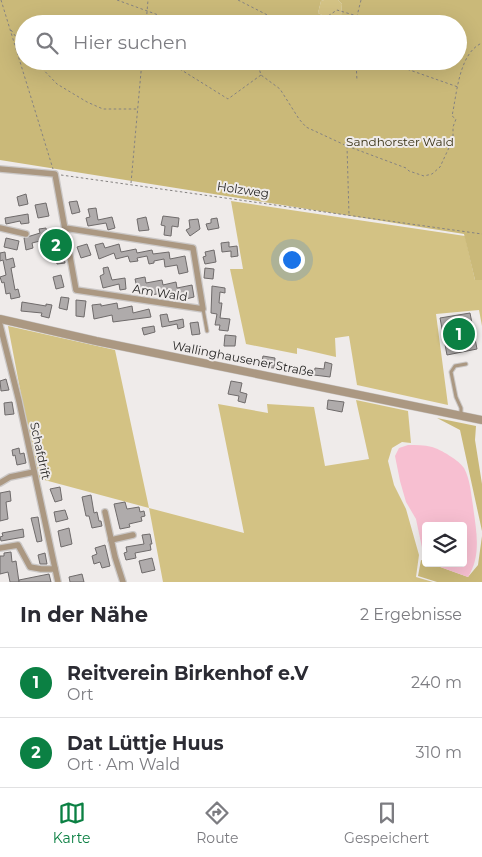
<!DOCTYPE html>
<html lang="de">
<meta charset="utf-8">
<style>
body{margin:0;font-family:Montserrat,sans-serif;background:#f7f7f7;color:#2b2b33}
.controls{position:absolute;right:15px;bottom:15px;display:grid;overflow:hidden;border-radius:5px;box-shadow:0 5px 20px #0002}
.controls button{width:45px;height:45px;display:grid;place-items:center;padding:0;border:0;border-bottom:1px solid #e1e1e2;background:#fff;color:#2b2b33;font:25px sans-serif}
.you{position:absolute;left:291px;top:259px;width:18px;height:18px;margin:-12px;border:4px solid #fff;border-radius:50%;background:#1a73e8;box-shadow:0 0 0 8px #1a73e833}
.badge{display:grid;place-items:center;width:32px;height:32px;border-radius:50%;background:#0b8043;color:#fff;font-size:16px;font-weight:700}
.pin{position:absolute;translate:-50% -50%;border:2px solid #fff;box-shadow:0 1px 5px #0006}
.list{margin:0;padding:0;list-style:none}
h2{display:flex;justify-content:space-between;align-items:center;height:65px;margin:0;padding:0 20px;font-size:21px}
h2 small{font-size:16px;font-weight:400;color:#7c7c81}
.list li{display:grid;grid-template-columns:32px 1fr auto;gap:15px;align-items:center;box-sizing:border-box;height:70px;padding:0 20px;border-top:1px solid #e1e1e2}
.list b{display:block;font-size:19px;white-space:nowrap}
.list p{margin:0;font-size:16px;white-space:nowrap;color:#7c7c81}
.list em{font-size:16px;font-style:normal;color:#7c7c81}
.icon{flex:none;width:28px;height:28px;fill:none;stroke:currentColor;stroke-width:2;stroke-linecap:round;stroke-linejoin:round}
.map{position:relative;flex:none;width:482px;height:582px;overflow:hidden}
.search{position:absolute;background:#fff;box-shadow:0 5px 20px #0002;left:15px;right:15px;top:15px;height:55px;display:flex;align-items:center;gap:12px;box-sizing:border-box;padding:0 18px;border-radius:28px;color:#7c7c81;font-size:19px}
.sheet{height:205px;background:#fff}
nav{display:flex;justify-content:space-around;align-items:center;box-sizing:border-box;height:70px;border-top:1px solid #e1e1e2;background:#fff;font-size:14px;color:#7c7c81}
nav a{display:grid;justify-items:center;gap:2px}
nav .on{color:#0b8043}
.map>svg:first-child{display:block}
</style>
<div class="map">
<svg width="482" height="582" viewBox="0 0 482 582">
<rect width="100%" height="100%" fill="#efebea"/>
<g fill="#d3c284">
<path d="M 324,0 L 338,0 L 342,4 L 341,16 L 330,19 L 318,13 L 321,1 Z"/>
<path d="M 231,201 L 465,236 L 475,280 L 482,280 L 482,326 L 479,310 L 436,314 L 448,405 L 357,385 L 349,336 L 335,338 L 336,357 L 297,348 L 297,354 L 246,344 L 230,269 L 243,269 Z"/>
<path d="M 8,326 L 115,350 L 149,508 L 244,533 L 218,404 L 268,413 L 267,404 L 314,407 L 325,466 L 369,459 L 356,400 L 408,411 L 411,443 L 402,442 L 392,448 L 388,461 L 394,485 L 406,509 L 419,555 L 416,577 L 433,582 L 163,582 L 149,508 L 37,478 Z"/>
</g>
<g fill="#cab979" fill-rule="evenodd">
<path d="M 0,0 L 324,0 L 321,1 L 318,13 L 330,19 L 341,16 L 342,4 L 338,0 L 482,0 L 482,280 L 475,280 L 464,234 L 0,160 ZM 24,24 L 458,24 L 458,61 L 24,61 Z"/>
<path d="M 437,418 L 476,426 L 475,440 L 482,484 L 482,531 L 460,430 Z"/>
<path d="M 482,536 L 482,582 L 437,582 L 418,576 L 421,560 L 468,577 L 478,565 Z"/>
</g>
<path fill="#f7bfd1" d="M 408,445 C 416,445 424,445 432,447 C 440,449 460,461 464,468 C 470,479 471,493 473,506 C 476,530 482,555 468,577 L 429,563 L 463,563 L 463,526 L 426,526 L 425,562 L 416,519 L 406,502 L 400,481 L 395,456 L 399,448 Z"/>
<g fill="#afabab" stroke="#6f6b6b">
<path d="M 26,194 L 28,204 L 19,206 L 17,197 Z"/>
<path d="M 77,201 L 80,212 L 72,214 L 69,202 Z"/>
<path d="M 46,203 L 49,216 L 38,218 L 35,205 Z"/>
<path d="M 96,208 L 98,220 L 112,217 L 115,228 L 108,230 L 106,223 L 88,226 L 86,218 L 90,217 L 88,209 Z"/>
<path d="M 28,214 L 29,223 L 21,224 L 20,221 L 6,224 L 5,218 Z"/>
<path d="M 163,216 L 179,218 L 178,227 L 172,226 L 171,236 L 164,235 L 165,226 L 161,225 Z"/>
<path d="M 146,217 L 149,230 L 139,231 L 137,219 Z"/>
<path d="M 217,218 L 219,228 L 208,230 L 206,224 L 211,223 L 211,219 Z"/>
<path d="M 198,219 L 200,229 L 190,236 L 186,230 L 190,228 L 189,220 Z"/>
<path d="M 46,228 L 48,239 L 32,243 L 33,248 L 26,250 L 24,238 L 40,233 L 39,229 Z"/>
<path d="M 6,238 L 19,241 L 17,250 L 4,247 Z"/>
<path d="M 59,242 L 60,250 L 63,250 L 65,263 L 57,264 L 56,257 L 50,258 L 49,252 L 54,251 L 52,243 Z"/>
<path d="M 229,242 L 229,247 L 237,246 L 238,256 L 231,257 L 231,251 L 222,252 L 221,243 Z"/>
<path d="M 103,243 L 105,248 L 119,244 L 121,252 L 136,249 L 137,253 L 152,250 L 153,254 L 169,252 L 170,259 L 185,256 L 188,272 L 179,274 L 177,265 L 165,267 L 164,259 L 154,261 L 154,263 L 149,264 L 147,256 L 137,258 L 138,261 L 130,262 L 128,256 L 116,259 L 114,253 L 99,259 L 95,245 Z"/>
<path d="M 87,244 L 91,255 L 81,258 L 77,247 Z"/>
<path d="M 214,250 L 216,262 L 205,264 L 203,257 L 206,256 L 205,252 Z"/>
<path d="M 5,252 L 6,260 L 13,258 L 15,267 L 11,268 L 15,290 L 18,289 L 20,297 L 11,299 L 10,293 L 6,294 L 4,282 L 2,283 L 0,277 L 6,275 L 3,260 L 0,261 L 0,253 Z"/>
<path d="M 108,267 L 112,280 L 125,278 L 126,289 L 120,290 L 119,284 L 103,288 L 100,276 L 104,274 L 103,268 Z"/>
<path d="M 205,268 L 214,269 L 213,279 L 204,278 Z"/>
<path d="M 61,275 L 64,287 L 56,289 L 53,277 Z"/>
<path d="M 145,277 L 146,283 L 162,280 L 163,285 L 176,282 L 177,288 L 192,285 L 194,297 L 182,300 L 180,295 L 170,297 L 168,289 L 161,290 L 161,293 L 152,295 L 151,289 L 138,292 L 135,279 Z"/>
<path d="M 212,286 L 225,288 L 225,293 L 220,292 L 219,303 L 222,303 L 220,318 L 230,319 L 228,331 L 219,330 L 220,325 L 215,325 L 217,314 L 211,313 Z"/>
<path d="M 61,297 L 69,298 L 67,310 L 59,308 Z"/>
<path d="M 76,300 L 86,301 L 84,317 L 76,316 Z"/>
<path d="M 22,302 L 46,306 L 46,304 L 52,305 L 49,318 L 41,316 L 42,313 L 21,311 Z"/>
<path d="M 117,303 L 118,309 L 132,306 L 133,313 L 149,309 L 151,317 L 113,322 L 112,315 L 94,319 L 92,305 L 101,304 L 101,306 Z"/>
<path d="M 470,313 L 477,349 L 447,355 L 440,318 Z"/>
<path d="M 167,314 L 169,322 L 183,319 L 184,327 L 178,329 L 177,324 L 162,327 L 160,315 Z"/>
<path d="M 198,322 L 200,334 L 192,335 L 190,323 Z"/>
<path d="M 154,326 L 155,332 L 144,335 L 142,328 Z"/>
<path d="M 225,335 L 236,336 L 235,346 L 224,346 Z"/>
<path d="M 263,356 L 275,358 L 274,368 L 261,367 Z"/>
<path d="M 325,362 L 332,364 L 330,377 L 314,375 L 315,368 L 324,369 Z"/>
<path d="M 6,379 L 9,390 L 1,391 L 0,381 Z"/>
<path d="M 231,381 L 242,383 L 240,392 L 247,394 L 245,403 L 238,401 L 239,396 L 228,394 Z"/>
<path d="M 328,400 L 344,402 L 342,412 L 327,409 Z"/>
<path d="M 12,402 L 14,414 L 5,415 L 4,403 Z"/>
<path d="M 19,448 L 20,454 L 24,453 L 26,463 L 17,465 L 15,455 L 13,456 L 12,450 Z"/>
<path d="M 60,487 L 62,500 L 55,502 L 50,489 Z"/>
<path d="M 10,491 L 11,501 L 6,502 L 8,519 L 0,521 L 0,493 Z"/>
<path d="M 91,495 L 94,513 L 97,512 L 99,521 L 101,521 L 102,526 L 92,528 L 89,516 L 86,516 L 82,497 Z"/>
<path d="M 125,502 L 127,509 L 139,507 L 140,512 L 144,511 L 145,516 L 141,517 L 142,521 L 129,524 L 130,527 L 120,529 L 114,504 Z"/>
<path d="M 65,510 L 68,519 L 56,522 L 54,512 Z"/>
<path d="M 38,517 L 42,541 L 37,542 L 31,518 Z"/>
<path d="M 69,528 L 72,544 L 61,547 L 58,531 Z"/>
<path d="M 23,529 L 24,537 L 1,541 L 0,537 L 3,536 L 2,533 Z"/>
<path d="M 150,534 L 152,544 L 150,544 L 151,550 L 135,553 L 136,558 L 126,560 L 124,553 L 127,552 L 126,547 L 144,544 L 142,535 Z"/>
<path d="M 105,545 L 110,566 L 102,568 L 100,562 L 94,564 L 92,556 L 97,554 L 95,548 Z"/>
<path d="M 11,552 L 12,562 L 16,561 L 19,582 L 10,582 L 8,572 L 0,574 L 0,556 L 4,556 L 4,553 Z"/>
<path d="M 45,553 L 47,564 L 40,564 L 38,555 Z"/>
<path d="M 152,558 L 155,570 L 142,573 L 139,561 Z"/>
<path d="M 49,574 L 51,582 L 19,582 L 19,580 Z"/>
<path d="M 82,574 L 84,582 L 70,582 L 69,577 Z"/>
</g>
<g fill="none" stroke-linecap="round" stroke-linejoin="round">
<defs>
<g id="service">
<path d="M 203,309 L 207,331"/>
<path d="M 461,415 L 461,408 L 456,397 L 451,372 L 455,366 L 466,364"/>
</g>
<g id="minor">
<path d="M 0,169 L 55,174 L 76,290 L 203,309 L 193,248 L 65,228"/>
<path d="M 0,228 L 26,234"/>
<path d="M 0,325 L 19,401 L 58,582"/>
<path d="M 0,483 L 10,477 L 34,472"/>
<path d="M 105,512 L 115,557 L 123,582"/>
<path d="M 111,540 L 133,535"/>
<path d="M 0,548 L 18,545 L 30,567 L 41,569 L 55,569"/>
</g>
<path id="tertiary" d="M 0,319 L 96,341 L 482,420"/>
</defs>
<use href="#service" stroke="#cbc8c7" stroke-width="5"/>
<use href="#minor" stroke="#cbc8c7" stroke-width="8"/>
<use href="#tertiary" stroke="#cbc8c7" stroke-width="9"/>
<g stroke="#858281" stroke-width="1" stroke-dasharray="2.5 2.5" stroke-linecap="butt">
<path d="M 1,0 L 53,169"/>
<path d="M 117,0 L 183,24"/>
<path d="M 238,0 L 285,24"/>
<path d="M 146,24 L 148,0"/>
<path d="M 316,24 L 337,10 L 357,16 L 361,0"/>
<path d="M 357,24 L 357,16"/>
<path d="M 11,30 L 24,48"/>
<path d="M 35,61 L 57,84 L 87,102 L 103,109 L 138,109"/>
<path d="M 167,61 L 228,99 L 261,75"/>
<path d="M 257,61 L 261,75 L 280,89 L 299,119 L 306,127 L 347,146 L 406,168 L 409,171 L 424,176 L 432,174 L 440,167 L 453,139 L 453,127 L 456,119 L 452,116 C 457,93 459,53 482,43"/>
<path d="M 356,61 L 357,81"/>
<path d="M 384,61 L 458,87"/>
<path d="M 347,146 L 349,215"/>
<path d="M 61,175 L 482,234"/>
<path d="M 131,183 L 142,61"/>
</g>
<use href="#service" stroke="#ab9882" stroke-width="3"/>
<use href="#minor" stroke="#ab9882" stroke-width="5.5"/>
<use href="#tertiary" stroke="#ab9882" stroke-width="8"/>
</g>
<g text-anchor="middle" stroke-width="4" stroke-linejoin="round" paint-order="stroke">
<g font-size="12" fill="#383114" stroke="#efebea">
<text x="400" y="146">Sandhorster Wald</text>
</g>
<g font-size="12" fill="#282726" stroke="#efebea">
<text transform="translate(243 190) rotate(8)" y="4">Holzweg</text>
<text transform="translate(160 293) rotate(9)" y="4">Am Wald</text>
<text transform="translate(243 359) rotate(11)" y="4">Wallinghausener Straße</text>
<text transform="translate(40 451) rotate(78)" y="4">Schafdrift</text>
</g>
</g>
</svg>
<div class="controls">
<button><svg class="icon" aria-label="layers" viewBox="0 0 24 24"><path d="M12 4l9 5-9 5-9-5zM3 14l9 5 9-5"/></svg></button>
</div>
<div class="you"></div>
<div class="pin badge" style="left:459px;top:334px">1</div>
<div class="pin badge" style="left:56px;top:245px">2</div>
<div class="search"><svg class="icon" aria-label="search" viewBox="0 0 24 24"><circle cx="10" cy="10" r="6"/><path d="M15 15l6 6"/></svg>Hier suchen</div>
</div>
<section class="sheet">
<h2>In der Nähe<small>2 Ergebnisse</small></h2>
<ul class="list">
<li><span class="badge">1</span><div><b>Reitverein Birkenhof e.V</b><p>Ort</p></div><em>240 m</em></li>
<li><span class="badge">2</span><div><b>Dat Lüttje Huus</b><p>Ort · Am Wald</p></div><em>310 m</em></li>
</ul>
</section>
<nav>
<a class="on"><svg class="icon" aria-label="map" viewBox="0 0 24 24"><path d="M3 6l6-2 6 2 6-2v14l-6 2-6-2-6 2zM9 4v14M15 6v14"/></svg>Karte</a>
<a><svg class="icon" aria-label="directions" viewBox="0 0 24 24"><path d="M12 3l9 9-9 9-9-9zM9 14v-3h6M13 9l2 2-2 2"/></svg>Route</a>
<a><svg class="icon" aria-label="saved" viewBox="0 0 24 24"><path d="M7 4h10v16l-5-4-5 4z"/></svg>Gespeichert</a>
</nav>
